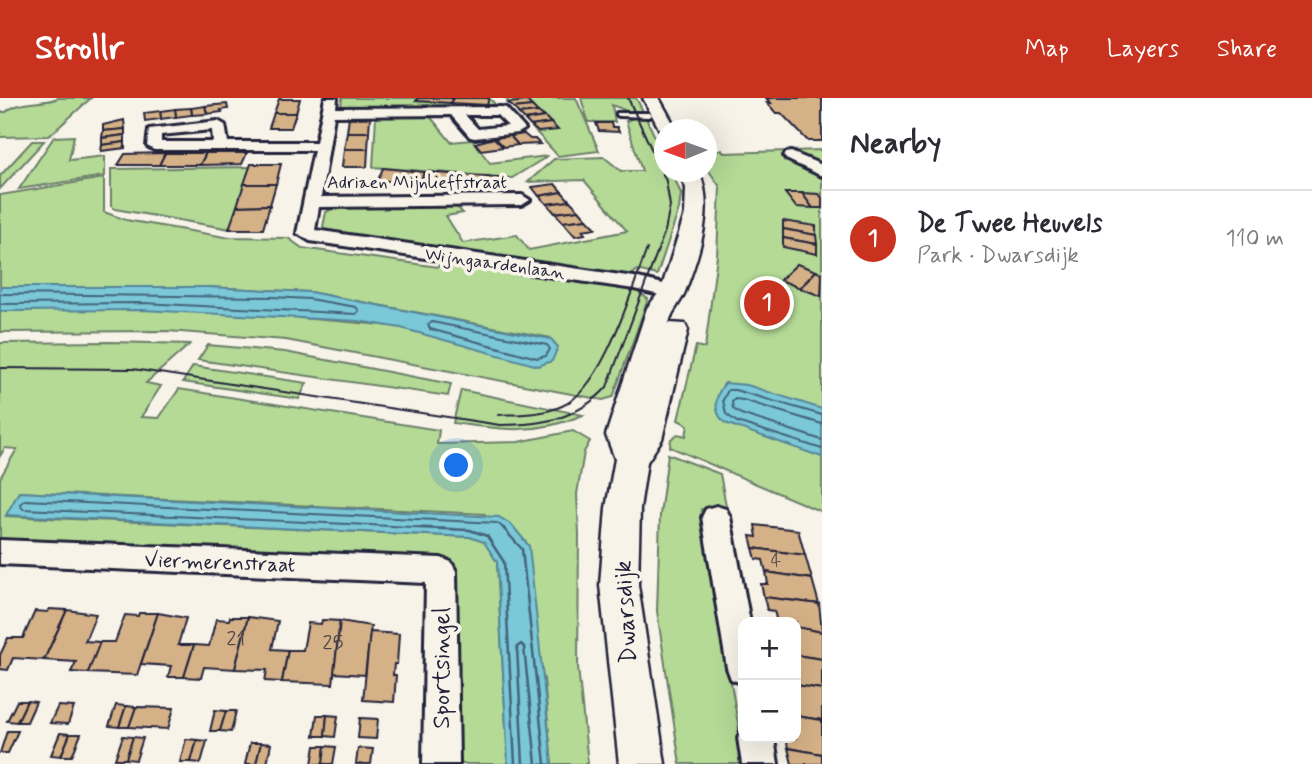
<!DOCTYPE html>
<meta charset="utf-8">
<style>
body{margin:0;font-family:Mynerve,sans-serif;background:#f7f7f7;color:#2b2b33}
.controls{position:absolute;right:21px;bottom:21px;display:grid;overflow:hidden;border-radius:14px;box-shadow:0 7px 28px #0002}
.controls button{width:63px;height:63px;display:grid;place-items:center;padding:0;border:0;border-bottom:2px solid #e1e1e2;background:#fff;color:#2b2b33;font:35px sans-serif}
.compass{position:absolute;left:654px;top:21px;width:63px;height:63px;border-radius:50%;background:#fff;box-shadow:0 7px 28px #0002;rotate:269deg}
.you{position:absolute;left:457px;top:368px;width:24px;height:24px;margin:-18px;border:5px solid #fff;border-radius:50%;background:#1a73e8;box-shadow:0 0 0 10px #1a73e833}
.badge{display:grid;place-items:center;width:46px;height:46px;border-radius:50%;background:#c8321e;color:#fff;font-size:23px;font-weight:700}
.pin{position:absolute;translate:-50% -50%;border:4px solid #fff;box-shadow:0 2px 7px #0006}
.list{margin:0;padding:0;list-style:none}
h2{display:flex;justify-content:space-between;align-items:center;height:91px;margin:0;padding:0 28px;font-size:30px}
h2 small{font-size:23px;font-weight:400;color:#7c7c81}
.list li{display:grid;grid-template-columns:46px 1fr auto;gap:21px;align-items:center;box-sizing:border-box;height:98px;padding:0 28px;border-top:2px solid #e1e1e2}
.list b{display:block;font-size:26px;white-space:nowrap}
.list p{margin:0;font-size:23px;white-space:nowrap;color:#7c7c81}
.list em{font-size:23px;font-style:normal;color:#7c7c81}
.map{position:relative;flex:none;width:822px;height:666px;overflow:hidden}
header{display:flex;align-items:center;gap:42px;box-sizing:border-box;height:98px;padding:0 35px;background:#c8321e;color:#fff}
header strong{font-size:33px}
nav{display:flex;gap:38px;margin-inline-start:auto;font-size:24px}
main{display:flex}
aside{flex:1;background:#fff}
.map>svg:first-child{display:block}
</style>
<header>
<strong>Strollr</strong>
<nav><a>Map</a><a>Layers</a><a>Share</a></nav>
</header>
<main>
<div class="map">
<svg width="822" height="666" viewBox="0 0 822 666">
<rect width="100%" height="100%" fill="#f7f3e8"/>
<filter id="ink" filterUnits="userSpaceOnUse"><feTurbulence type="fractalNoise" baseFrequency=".0143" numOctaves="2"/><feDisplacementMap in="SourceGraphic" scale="14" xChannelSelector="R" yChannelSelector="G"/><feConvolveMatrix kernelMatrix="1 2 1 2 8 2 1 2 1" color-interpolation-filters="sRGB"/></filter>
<g filter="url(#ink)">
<g fill="#b4da96" stroke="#6b7e68" stroke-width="2">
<path d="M 58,0 L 91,0 L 49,38 L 0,39 L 0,14 L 6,14 C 19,2 41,7 58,0 Z"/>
<path d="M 342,0 L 489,0 L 501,12 L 341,10 Z"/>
<path d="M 505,0 L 576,0 L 599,53 L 558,58 Z"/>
<path d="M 581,0 L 636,0 L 644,15 L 632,15 L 612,7 L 615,24 L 588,24 Z"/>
<path d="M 349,16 L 429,17 L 451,44 L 472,42 L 490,65 L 548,58 L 512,80 L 373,69 L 376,19 L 349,19 Z"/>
<path d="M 636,19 L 646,20 L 664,58 L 664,74 L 672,74 L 681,96 L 679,111 L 657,177 L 637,172 L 631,178 L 330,136 L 323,129 L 326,114 L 341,107 L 456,108 L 463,115 L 446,118 L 463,145 L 517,137 L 529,152 L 627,133 L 584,82 L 528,84 L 554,61 L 604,59 L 621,73 L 642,73 L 626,23 Z"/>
<path d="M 74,38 L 69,62 L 105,58 L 105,78 L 19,91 L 54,39 Z"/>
<path d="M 32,43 L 44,43 L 0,91 L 0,78 Z"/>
<path d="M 707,52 L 722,52 L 724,55 L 822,52 L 822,414 L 670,349 L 671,341 L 678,336 L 686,338 L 688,327 L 678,322 L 696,248 L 705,250 L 717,158 L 720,89 L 707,70 Z"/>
<path d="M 252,69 L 231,131 L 115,111 L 111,108 L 111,71 Z"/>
<path d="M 104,80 L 104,114 L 126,122 L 225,139 L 288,140 L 302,150 L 438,169 L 442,162 L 632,190 L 648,201 L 613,299 L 603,302 L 286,242 L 167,233 L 0,234 L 0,213 C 65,212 131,210 197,213 C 315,219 433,233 551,240 L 310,194 L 207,189 L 0,189 L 0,97 Z"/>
<path d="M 111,244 L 190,246 L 146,285 L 161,288 L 141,319 L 159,320 L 179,291 L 439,332 L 437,346 L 518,344 L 573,333 L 590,343 L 584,354 L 577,396 L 579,436 L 578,569 L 588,666 L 552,666 L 544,581 L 485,416 L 19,394 L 6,418 L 470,439 L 485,444 L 497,464 L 508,666 L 458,666 L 455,477 L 449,460 L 0,446 L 0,380 L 17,351 L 5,350 L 0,358 L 0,245 Z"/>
<path d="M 208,247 L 285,254 L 451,286 L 448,298 L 198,262 Z"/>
<path d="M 193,268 L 307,285 L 299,301 L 183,284 Z"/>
<path d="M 461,292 L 583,317 C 536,337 502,332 453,325 Z"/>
<path d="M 668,356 L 720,376 L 727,413 L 701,411 L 745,666 L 680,666 L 657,513 L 660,417 Z"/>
</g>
<g fill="#7ac8d8" stroke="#578699" stroke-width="2">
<path d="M 0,189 L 207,189 L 310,194 L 551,241 L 558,249 L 552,263 L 538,268 L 401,230 L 358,223 L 142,212 L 0,213 Z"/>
<path d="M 725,285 L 747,287 L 822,311 L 822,359 L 725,325 C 713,314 714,298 725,285 Z"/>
<path d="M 19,394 L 499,419 L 512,427 L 529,448 L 552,666 L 508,666 L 497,464 L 484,444 L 470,439 L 6,417 Z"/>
</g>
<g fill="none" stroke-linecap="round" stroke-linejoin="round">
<g stroke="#45647a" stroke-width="2">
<path d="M 0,196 L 273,199 L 309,201 L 356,209 L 359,213 L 356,216 L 143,205 L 0,206"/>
<path d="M 432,224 L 547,247 L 550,251 L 546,258 L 537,260 L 430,231 L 428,227 Z"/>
<path d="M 822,317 L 735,292 L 728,292 L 723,302 L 726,316 L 737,324 L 822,351"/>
<path d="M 822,326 L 743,302 L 735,301 L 732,304 L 733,311 L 741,316 L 822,342"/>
<path d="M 455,431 L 23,411 L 20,406 L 25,402 L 497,425 L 505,431"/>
</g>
<g stroke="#45647a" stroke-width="2.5">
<path d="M 418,430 L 470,432 L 487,438 L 504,464 L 515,666"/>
<path d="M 503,430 L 522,451 L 545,666"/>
<path d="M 523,666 L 517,549 L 521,546 L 524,549 L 536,666"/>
</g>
</g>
<g fill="#d5b187" stroke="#22223b" stroke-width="2">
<path d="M 418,0 L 453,0 L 451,5 L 416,3 Z"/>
<path d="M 453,0 L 489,0 L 487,7 L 451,5 Z"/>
<path d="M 766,0 L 822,0 L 822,43 L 808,43 L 781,15 L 776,15 L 767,5 L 771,5 Z"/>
<path d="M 279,1 L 300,1 L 296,15 L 274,15 Z"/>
<path d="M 527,3 L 532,8 L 514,10 L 508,5 Z"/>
<path d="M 227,6 L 228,11 L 221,12 L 222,14 L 207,16 L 205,8 Z"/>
<path d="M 205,8 L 207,16 L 192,17 L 191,10 Z"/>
<path d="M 532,8 L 538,14 L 519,16 L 514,10 Z"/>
<path d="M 191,10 L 192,17 L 176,19 L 175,11 Z"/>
<path d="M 175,11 L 176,19 L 161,21 L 160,13 Z"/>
<path d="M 160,13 L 161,21 L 145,23 L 144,15 Z"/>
<path d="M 538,14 L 545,19 L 525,22 L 519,16 Z"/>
<path d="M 274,15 L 296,15 L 291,30 L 269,30 Z"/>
<path d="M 349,19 L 370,19 L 369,34 L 347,34 Z"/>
<path d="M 545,19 L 551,25 L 531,28 L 525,22 Z"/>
<path d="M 124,22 L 125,31 L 103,33 L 103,27 Z"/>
<path d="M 551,25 L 558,32 L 538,34 L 531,28 Z"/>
<path d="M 596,25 L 611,25 L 612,29 L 617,29 L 619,34 L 599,33 Z"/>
<path d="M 125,31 L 125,37 L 102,40 L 103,33 Z"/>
<path d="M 347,34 L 369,34 L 368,51 L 344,51 Z"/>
<path d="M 524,36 L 530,41 L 535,41 L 540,46 L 518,47 L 510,38 Z"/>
<path d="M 125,37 L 125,44 L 102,47 L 102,40 Z"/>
<path d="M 510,38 L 518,47 L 503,49 L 494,40 Z"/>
<path d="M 494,40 L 503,49 L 481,52 L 475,45 Z"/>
<path d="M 125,44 L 125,50 L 101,53 L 102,47 Z"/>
<path d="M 344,51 L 368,51 L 367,69 L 342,69 Z"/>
<path d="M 165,55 L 206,55 L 200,67 L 159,67 Z"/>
<path d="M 165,55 L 159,67 L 118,67 L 125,56 Z"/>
<path d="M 206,55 L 247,55 L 242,66 L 200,67 Z"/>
<path d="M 251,66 L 281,66 L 276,86 L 244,86 Z"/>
<path d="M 383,70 L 424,74 L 420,86 L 378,82 Z"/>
<path d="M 424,74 L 465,77 L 462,89 L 420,86 Z"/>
<path d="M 465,77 L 508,81 L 506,93 L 462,89 Z"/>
<path d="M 244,86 L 276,86 L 270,107 L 237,108 Z"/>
<path d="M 555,86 L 562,94 L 539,98 L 532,89 Z"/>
<path d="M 562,94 L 570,103 L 547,106 L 539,98 Z"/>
<path d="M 785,95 L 802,95 L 813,110 L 796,109 Z"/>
<path d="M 802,95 L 819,96 L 822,100 L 822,110 L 813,110 Z"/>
<path d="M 570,103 L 579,112 L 555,115 L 547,106 Z"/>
<path d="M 270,107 L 263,131 L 229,131 L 237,108 Z"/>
<path d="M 579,112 L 587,121 L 563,124 L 555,115 Z"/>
<path d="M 587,121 L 596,130 L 582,132 L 585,136 L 575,138 L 563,124 Z"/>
<path d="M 783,123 L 816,128 L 816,137 L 783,131 Z"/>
<path d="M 783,131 L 816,137 L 817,146 L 783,140 Z"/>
<path d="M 783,140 L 817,146 L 817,156 L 783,149 Z"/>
<path d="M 797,166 L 816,173 L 800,190 L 780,182 Z"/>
<path d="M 816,173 L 822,176 L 821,198 L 800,190 Z"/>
<path d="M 755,427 L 798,432 L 805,457 L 753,450 L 750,438 L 757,439 Z"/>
<path d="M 753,450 L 805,457 L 812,481 L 766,474 L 763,462 L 756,461 Z"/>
<path d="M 766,474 L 812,481 L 819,506 L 764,499 L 761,486 L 768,486 Z"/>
<path d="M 764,499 L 819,506 L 822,534 L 796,529 L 796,524 L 777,524 L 774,513 L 767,512 Z"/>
<path d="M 49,511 L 67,512 L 44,562 L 13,560 L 8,572 L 0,571 L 0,557 L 8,540 L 23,540 L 35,513 L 48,514 Z"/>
<path d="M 67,512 L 96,516 L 85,543 L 100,544 L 88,575 L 71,574 L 76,564 L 44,562 Z"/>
<path d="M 139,515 L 158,515 L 137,577 L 88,575 L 100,544 L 115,544 L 125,517 L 138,518 Z"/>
<path d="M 158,515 L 186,520 L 178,547 L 194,547 L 184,579 L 168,579 L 171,568 L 141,566 Z"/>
<path d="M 230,519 L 248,519 L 235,571 L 204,569 L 201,580 L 184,579 L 194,547 L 209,548 L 216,521 L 229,522 Z"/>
<path d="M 248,519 L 278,523 L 272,551 L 288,552 L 282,584 L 265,583 L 267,572 L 235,571 Z"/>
<path d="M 322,522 L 340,523 L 333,586 L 282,584 L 288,552 L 303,552 L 308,525 L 321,526 Z"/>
<path d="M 340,523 L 371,528 L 365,577 L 334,575 Z"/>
<path d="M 796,529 L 822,534 L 822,561 L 796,557 Z"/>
<path d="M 370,534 L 399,536 L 397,566 L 394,566 L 393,577 L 396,577 L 394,604 L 363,602 Z"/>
<path d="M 796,557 L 822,561 L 822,591 L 796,587 Z"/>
<path d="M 796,587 L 822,591 L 822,622 L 796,618 Z"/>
<path d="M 17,603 L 27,603 L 17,624 L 7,623 Z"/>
<path d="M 27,603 L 36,604 L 27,624 L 17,624 Z"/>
<path d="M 116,607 L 126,608 L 119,629 L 109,628 Z"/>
<path d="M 58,608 L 74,609 L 68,626 L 50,625 Z"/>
<path d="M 126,608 L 136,609 L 129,629 L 119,629 Z"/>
<path d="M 136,609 L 174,610 L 168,631 L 129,629 Z"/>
<path d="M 215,612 L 226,613 L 220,633 L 210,633 Z"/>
<path d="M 226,613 L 236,613 L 231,634 L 220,633 Z"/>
<path d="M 317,617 L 327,617 L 325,638 L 314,638 Z"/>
<path d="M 327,617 L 338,618 L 335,639 L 325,638 Z"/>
<path d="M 796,618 L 822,622 L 822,656 L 788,650 L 786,640 L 796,640 Z"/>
<path d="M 360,620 L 378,621 L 376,641 L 358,640 Z"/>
<path d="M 7,633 L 18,633 L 8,655 L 0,655 Z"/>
<path d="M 60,635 L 70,636 L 61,658 L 51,657 Z"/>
<path d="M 70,636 L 81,636 L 72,658 L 61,658 Z"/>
<path d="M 123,638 L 133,639 L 126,661 L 115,661 Z"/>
<path d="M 133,639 L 143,640 L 136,662 L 126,661 Z"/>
<path d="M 186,641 L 197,642 L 191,664 L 180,664 Z"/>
<path d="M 197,642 L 207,643 L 201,665 L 191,664 Z"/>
<path d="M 250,645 L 261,645 L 256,666 L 245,666 Z"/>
<path d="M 261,645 L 271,646 L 267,666 L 256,666 Z"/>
<path d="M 315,648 L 325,648 L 323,666 L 312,666 Z"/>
<path d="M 325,648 L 336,649 L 333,666 L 323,666 Z"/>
<path d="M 358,650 L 373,651 L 371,666 L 356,666 Z"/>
<path d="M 788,650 L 822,656 L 822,666 L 792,666 Z"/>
</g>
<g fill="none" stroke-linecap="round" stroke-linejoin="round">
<defs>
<path id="service" d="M 617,15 L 649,15 L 652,17 L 649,19 L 619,18 L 617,17 Z"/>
<g id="minor">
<path d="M 325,0 L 337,0 L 336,10 L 501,9 L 506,10 L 525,31 L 518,35 L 475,40 L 470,39 L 451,17 L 334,18 L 321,99 L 522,97 L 530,102 L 522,107 L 319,109 L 315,132 L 634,179 L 680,190 L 683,194 L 673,200 L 634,191 L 310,143 L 297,135 L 314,52 L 154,52 L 147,48 L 149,31 L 218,23 L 225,27 L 228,44 L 316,44 ZM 465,17 L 497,17 L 508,28 L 478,31 ZM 212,32 L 213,44 L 161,44 L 161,37 Z"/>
<path d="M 791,54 L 822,67 L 822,78 L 786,61 L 784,58 L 786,55 Z"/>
<path d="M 716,408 L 726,411 L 730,419 L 750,524 L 743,524 L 743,586 L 731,581 L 727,570 L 702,419 L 706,411 Z"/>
<path d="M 0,442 L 441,460 L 451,464 L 456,473 L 459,666 L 423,666 L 426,485 L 0,466 Z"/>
<path d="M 743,628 L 743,640 L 774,640 L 778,666 L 742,666 L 738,640 Z"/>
</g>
<g id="tertiary">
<path d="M 643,0 L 659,0 L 677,32 L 664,32 L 664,37 L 662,36 Z"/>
<path d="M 679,74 L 699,74 C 715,109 699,157 686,191 C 682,204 672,212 669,225 L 685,226 L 688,232 L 662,341 L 647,364 L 640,410 L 638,487 L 665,666 L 619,666 L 600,487 L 606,410 L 615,361 L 606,337 L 647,210 L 661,192 L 685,116 L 686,90 Z"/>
</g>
</defs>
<use href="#service" stroke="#22223b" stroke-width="6"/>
<use href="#minor" stroke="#22223b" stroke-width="6"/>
<use href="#tertiary" stroke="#22223b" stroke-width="5"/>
<use href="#service" fill="#f7f3e8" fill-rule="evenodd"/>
<use href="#minor" fill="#f7f3e8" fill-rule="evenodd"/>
<use href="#tertiary" fill="#f7f3e8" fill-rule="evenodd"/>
<g stroke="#22223b" stroke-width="2">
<path d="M 0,270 L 133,271 L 500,327 C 542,327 578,321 607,289 L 665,133 L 670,108 L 666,83 L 628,0"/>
<path d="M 498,317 C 519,316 542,317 562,308 C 604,290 631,193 647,151"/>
</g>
</g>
</g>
<g text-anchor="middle" stroke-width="7" stroke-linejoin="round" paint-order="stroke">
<g font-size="18" fill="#22223b" stroke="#f7f3e8">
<text x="417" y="90">Adriaen Mijnlieffstraat</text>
<text transform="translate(495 165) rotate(8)" y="6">Wijngaardenlaan</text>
</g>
<g font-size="18" fill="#4f464e">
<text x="776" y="468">4</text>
</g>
<g font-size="21" fill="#22223b" stroke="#f7f3e8">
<text transform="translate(220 464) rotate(2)" y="7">Viermerenstraat</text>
</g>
<g font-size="21" fill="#4f464e">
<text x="236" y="547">21</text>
<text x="333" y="551">25</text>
</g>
<g font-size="24" fill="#22223b" stroke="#f7f3e8">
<text transform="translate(625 514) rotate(-93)" y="8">Dwarsdijk</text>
<text transform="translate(441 570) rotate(-90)" y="8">Sportsingel</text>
</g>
</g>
</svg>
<div class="controls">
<button>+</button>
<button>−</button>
</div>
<svg class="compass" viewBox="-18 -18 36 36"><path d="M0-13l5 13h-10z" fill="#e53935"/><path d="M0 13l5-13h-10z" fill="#7c7c81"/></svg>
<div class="you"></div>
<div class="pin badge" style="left:767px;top:205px">1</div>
</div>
<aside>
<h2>Nearby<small></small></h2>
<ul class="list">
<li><span class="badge">1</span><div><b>De Twee Heuvels</b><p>Park · Dwarsdijk</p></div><em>110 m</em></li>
</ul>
</aside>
</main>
